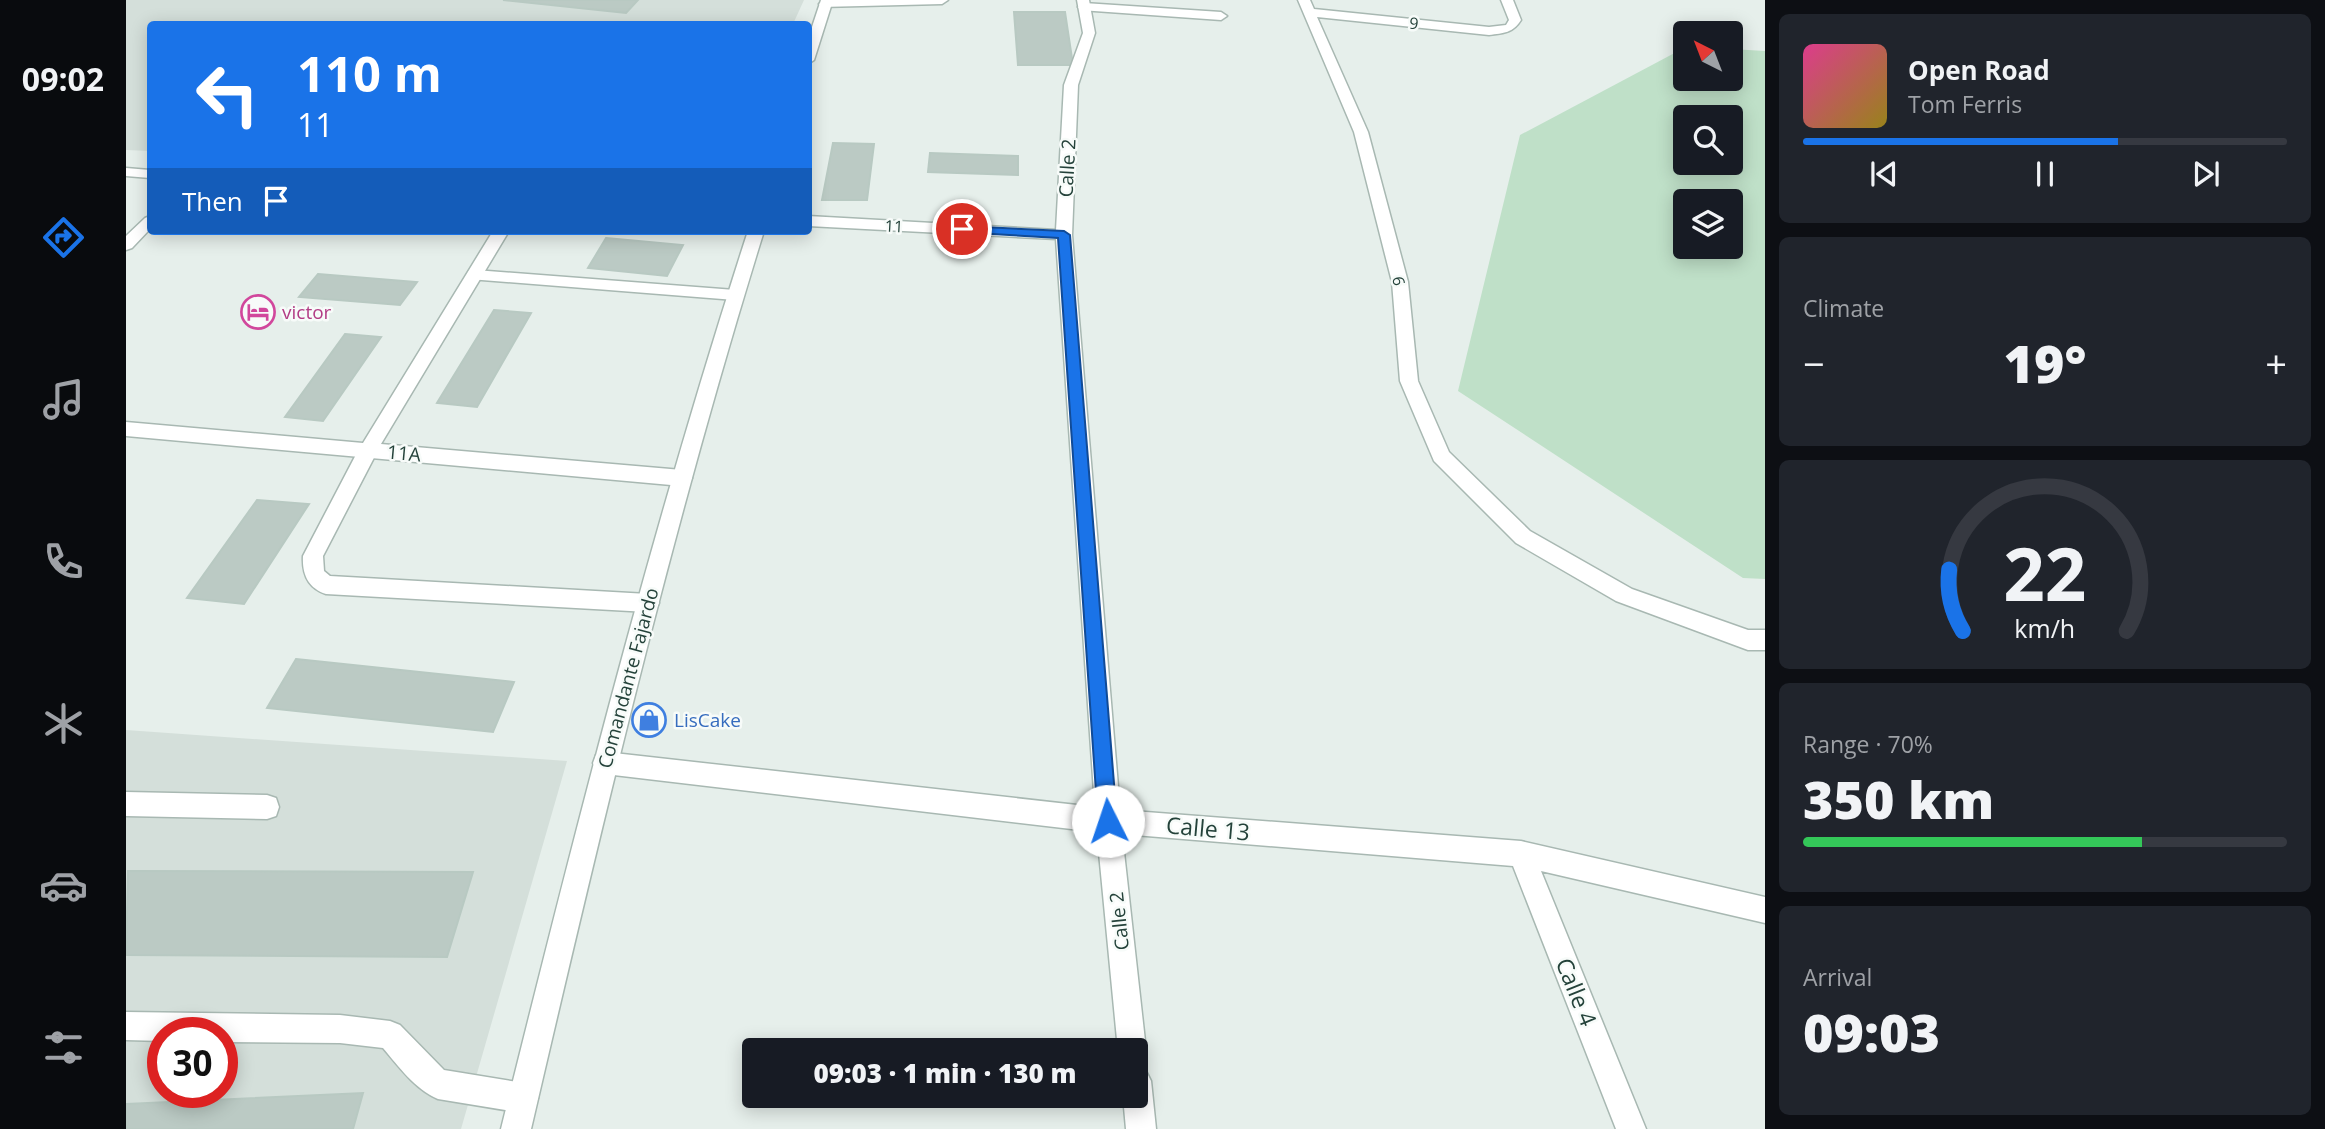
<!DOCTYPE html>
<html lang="en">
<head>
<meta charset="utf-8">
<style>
  body { margin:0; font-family:"Open Sans",sans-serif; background:#20242c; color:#f1f3f6; height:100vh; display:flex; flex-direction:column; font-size:26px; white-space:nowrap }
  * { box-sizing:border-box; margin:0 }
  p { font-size:23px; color:#9ea1a6 }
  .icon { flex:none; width:38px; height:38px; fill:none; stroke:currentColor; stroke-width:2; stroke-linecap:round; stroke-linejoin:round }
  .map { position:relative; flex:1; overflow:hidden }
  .panel { display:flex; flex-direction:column; gap:14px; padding:14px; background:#0d0f14; width:560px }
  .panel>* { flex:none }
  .top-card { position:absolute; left:21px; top:21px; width:665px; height:214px; border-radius:7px; box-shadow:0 4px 18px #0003; background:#1a73e8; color:#fff; overflow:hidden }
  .needle { width:46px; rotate:318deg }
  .buttons { position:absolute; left:1547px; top:21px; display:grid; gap:14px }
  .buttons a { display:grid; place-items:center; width:70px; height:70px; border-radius:7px; background:#171b24; box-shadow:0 4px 18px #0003; font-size:35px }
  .speed { position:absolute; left:21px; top:1017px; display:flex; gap:14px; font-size:35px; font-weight:700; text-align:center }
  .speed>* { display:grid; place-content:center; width:91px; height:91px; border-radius:50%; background:#171b24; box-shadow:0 4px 18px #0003; line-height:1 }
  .speed .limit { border:10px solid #d22; background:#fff; color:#111 }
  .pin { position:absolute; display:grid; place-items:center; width:60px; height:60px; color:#fff; margin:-30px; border:4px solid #fff; border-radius:50%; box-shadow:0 2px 7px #0007 }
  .me { position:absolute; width:77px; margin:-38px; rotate:356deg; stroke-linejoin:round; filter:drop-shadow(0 0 5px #0008) }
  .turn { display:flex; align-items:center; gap:24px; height:147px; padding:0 35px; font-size:32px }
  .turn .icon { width:91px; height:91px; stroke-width:2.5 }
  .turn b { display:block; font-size:49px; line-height:60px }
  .then { display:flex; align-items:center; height:66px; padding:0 35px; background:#0003; gap:14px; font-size:26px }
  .big { font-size:52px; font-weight:800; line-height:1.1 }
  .panel .card { flex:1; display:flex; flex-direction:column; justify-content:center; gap:10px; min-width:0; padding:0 24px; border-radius:10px; background:#20242c }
  .panel .dial { align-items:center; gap:0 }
  .dial svg { height:182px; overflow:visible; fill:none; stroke:#363941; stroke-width:7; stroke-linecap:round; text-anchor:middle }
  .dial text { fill:#f1f3f6; stroke:none }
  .song { display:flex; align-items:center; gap:21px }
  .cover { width:84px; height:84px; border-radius:10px; background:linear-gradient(135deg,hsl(330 70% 55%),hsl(50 70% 35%)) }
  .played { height:7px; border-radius:4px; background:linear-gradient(90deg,#1a73e8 65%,#363941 65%) }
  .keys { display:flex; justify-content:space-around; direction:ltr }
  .heat { display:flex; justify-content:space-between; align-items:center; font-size:38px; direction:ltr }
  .charge { height:10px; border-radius:5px; background:linear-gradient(90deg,#34c759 70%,#363941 0) }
  .trip { position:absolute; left:616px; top:1038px; width:406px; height:70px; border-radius:7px; background:#171b24; box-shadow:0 4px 18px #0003; font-weight:800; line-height:70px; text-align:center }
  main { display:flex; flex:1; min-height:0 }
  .menu { display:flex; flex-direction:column; width:126px; justify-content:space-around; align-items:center; background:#090b0e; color:#9ea1a6 }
  .menu .icon { width:49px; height:49px }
  .menu .active { color:#1a73e8 }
  .menu b { font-size:32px; color:#f1f3f6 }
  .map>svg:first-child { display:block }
</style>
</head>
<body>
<main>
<nav class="menu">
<b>09:02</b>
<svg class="icon active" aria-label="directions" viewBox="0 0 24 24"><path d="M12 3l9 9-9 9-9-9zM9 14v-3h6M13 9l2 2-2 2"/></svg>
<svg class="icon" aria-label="music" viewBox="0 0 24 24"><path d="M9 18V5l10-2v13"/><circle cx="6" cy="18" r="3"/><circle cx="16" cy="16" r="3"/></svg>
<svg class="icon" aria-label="phone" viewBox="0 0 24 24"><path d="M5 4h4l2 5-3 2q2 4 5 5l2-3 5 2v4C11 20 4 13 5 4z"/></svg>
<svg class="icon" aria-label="climate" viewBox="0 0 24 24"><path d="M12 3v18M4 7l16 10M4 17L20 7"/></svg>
<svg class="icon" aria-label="car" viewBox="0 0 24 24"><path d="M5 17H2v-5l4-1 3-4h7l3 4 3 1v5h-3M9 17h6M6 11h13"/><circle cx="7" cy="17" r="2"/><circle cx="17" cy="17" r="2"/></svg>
<svg class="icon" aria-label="filters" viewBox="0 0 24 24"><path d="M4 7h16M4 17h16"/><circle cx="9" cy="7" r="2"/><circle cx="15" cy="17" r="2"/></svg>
</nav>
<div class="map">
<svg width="1639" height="1129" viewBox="0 0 1639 1129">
  <rect width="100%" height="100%" fill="#e6efeb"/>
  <path fill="#d4dfda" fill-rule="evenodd" d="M 0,0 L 678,0 L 667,24 L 24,24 L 24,151 L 0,150 Z
    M 0,730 L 441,761 L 335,1129 L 0,1129 ZM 37,1032 L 96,1032 L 96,1092 L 37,1092 Z"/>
  <path fill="#bfe0c8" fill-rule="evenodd" d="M 1558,48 L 1559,79 L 1605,79 L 1605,49 L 1639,51 L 1639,579 L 1617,578 L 1332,391 L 1394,135 ZM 1559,117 L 1605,117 L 1605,163 L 1559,163 ZM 1559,201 L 1605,201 L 1605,247 L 1559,247 Z"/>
  <path fill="#bbcac4" stroke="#b8c9c2" stroke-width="2" d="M 377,0 L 512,0 L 500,13 Z
    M 888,12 L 939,12 L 947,65 L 892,65 Z
    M 707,143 L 748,144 L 741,200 L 696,200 Z
    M 804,153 L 892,156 L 892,175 L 802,172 Z
    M 480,238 L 557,245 L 541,276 L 462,268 Z
    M 192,274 L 291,282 L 274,305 L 173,297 Z
    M 368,310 L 405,313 L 351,407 L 311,403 Z
    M 219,334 L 255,337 L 197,421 L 159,417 Z
    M 131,500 L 183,504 L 118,604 L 61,598 Z
    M 170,659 L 388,682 L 367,732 L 141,708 Z
    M 2,871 L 347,872 L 321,957 L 0,955 Z
    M 237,1093 L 227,1129 L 0,1129 L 0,1104 Z"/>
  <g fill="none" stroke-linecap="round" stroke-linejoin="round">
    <g stroke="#a8b8b2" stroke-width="3">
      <path id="service" d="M 958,3 L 1095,12 L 1101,16 L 1095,20 L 954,10 L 952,7 Z
        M 24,216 L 24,229 L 6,248 L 0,250 L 0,236 L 19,218 Z
        M 349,270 L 609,290 L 617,295 L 609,300 L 343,279 L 341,275 L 343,271 Z
        M 242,443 L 249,445 L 252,450 L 197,556 L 198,571 L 204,576 L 522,594 L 530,597 L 533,603 L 530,609 L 522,612 L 200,594 C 182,588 176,574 177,556 L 235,445 Z
        M 0,792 L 141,795 L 150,798 L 153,807 L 150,816 L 141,819 L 0,816 Z
        M 0,1012 L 214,1015 L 264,1021 L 274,1025 L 318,1070 L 397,1083 L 407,1088 L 412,1098 L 407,1108 L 397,1113 L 312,1099 C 289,1089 273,1067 257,1048 L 214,1043 L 96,1042 L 96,1032 L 37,1032 L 37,1041 L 0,1040 Z"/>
    </g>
    <g stroke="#a8b8b2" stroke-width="3">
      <path id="minor" d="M 699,0 L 822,0 L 816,4 L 695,7 L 693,4 Z
        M 951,0 L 963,0 L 969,33 L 952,85 L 946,235 L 994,810 L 1395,841 L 1639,897 L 1639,923 L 1415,871 L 1520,1129 L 1490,1129 L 1387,866 L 996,834 L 1020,1050 L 1016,1060 L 1010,1063 L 1010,1050 L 992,1050 L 971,832 L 479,774 L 470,771 L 467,763 L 470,755 L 479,752 L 969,807 L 930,239 L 682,226 L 682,216 L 930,230 L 938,85 L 957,33 Z
        M 1172,0 L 1184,0 L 1188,9 L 1363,27 L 1380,25 L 1383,20 L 1375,0 L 1387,0 L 1395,20 C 1387,33 1378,33 1363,35 L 1191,17 L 1242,132 L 1282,282 L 1292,381 L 1323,452 L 1404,531 L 1506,589 L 1622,630 L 1639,630 L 1639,650 L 1622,650 L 1490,601 L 1390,543 L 1308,461 L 1274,381 L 1266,282 L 1228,132 Z
        M 0,168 L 24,170 L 24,178 L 0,176 Z
        M 367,231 L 383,231 L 255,444 L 556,470 L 563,473 L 566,478 L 563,483 L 556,486 L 0,436 L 0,422 L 237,443 Z
        M 1010,1066 L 1020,1071 L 1025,1081 L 1030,1129 L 1000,1129 L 997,1096 L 1010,1096 Z"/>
    </g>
    <g stroke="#a8b8b2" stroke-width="3">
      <path id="tertiary" d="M 695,0 L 707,0 L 688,60 L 682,64 L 682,39 Z
        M 622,231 L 638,231 C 546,527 475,828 405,1129 L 375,1129 C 450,827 526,527 622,231 Z"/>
    </g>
    <use href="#service" fill="#fff" fill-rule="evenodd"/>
    <use href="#minor" fill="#fff" fill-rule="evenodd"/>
    <use href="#tertiary" fill="#fff" fill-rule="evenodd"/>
  </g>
  <path fill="#1a73e8" stroke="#114b97" stroke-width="2" d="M 836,226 L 938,231 L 944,235 L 991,821 L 988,827 L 982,830 L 975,827 L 972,821 L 932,238 L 832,232 L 832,227 Z"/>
  <defs>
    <g id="hotel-ring" transform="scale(1.75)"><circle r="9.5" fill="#f7fbf9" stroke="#d1479c" stroke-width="1.5"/><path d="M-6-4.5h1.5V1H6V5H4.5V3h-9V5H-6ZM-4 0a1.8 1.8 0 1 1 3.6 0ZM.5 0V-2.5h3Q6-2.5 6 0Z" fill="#d1479c"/></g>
    <g id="shop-ring" transform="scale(1.75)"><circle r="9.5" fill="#f7fbf9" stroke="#3f7fe0" stroke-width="1.5"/><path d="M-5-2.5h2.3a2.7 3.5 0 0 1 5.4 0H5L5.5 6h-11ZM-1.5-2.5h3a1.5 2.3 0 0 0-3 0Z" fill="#3f7fe0"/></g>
  </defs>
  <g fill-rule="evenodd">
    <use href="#hotel-ring" x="132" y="312"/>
    <use href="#shop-ring" x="523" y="720"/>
  </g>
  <g text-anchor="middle" stroke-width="5" stroke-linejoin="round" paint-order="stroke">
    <g font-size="16" fill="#24423a" stroke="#f7fbf9">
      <text transform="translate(1288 23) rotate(6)" y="6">9</text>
      <text transform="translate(768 226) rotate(3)" y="6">11</text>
      <text transform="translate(1273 281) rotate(80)" y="6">6</text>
    </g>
    <g font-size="19" fill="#24423a" stroke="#f7fbf9">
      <text transform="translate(941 168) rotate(-87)" y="7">Calle 2</text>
      <text transform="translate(278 453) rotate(5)" y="7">11A</text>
      <text transform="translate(502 678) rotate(-75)" y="7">Comandante Fajardo</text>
      <text transform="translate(993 921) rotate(-96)" y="7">Calle 2</text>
    </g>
    <g font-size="19" fill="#b23c85" stroke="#f7fbf9" text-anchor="start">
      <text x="156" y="319">victor</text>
    </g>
    <g font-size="19" fill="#366cbe" stroke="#f7fbf9" text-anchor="start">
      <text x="548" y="727">LisCake</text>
    </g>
    <g font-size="23" fill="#24423a" stroke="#f7fbf9">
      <text transform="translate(1082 829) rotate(5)" y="8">Calle 13</text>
      <text transform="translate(1450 992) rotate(68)" y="8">Calle 4</text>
    </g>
  </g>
</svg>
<div class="buttons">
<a><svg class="needle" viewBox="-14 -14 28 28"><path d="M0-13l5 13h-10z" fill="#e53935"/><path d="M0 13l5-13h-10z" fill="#9ea1a6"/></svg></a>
<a><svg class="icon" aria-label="search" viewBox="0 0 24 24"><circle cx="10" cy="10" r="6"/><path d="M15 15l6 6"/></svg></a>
<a><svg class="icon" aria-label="layers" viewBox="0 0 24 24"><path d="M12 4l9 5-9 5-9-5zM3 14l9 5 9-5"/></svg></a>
</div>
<div class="speed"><div class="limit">30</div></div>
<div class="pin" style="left:836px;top:229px;background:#d93025"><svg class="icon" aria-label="arrive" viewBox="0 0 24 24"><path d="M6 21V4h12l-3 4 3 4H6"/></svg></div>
<svg class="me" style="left:982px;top:821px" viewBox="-20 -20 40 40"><circle r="19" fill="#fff"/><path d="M0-13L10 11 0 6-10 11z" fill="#1a73e8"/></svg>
<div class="trip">09:03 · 1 min · 130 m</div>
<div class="top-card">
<div class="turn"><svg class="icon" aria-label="left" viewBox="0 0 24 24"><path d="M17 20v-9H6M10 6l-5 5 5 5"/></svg><div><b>110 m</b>11</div></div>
<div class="then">Then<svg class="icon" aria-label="arrive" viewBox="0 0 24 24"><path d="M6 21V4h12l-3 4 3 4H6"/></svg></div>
</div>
</div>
<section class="panel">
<div class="card">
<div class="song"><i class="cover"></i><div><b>Open Road</b><p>Tom Ferris</p></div></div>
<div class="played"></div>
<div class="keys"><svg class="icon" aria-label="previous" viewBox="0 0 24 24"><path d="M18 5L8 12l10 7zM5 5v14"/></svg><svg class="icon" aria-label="pause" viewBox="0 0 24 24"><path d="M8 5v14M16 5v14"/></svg><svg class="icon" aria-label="next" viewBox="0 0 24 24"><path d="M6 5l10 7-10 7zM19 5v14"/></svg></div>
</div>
<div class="card"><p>Climate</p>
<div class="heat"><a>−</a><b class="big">19°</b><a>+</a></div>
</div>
<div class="card dial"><svg viewBox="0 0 100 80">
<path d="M14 69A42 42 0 1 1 86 69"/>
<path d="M14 69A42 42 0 0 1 8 42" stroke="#1a73e8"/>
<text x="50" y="56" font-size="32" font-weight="700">22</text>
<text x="50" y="72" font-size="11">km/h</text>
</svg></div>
<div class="card"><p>Range · 70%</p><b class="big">350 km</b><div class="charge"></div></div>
<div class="card"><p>Arrival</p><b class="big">09:03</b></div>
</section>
</main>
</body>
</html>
